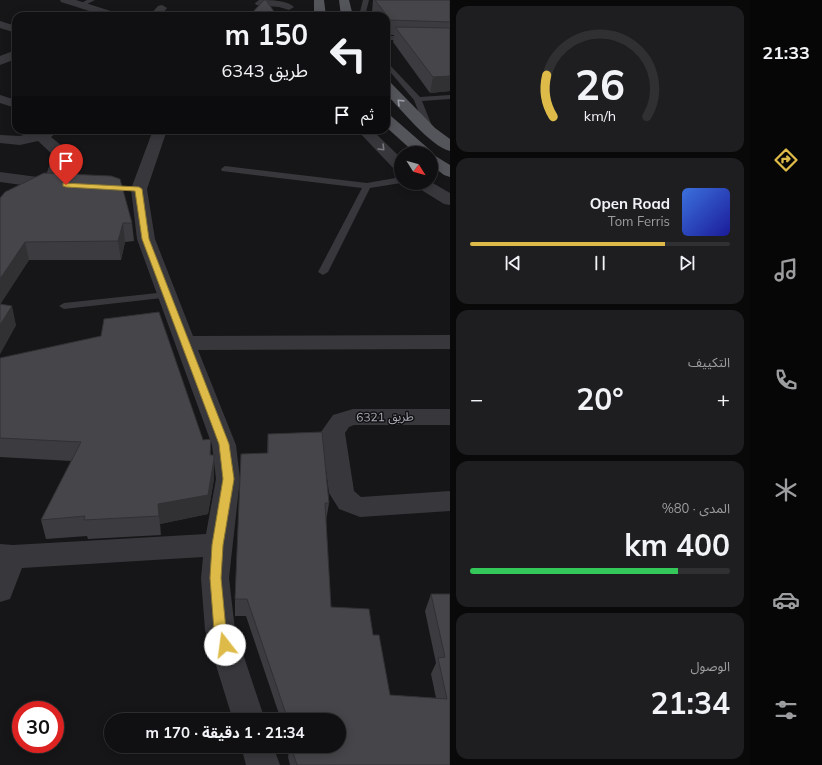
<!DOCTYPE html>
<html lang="ar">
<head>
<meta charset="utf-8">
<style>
  body { margin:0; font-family:Mulish,"Noto Sans Arabic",sans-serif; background:#1e1e20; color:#f1f3f6; direction:rtl; height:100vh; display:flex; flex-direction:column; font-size:15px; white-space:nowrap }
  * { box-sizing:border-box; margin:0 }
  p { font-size:13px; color:#9c9d9f }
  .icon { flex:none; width:22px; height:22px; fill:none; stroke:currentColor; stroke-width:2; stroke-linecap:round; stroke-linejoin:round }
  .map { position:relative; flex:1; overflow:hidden; direction:ltr }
  .side { display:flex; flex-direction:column; gap:6px; padding:6px; background:#09090a; width:300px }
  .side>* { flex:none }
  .top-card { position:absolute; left:12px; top:12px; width:378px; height:122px; border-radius:12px; box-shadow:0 2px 10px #0003,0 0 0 1px #303032; direction:rtl; background:#101012; color:#f1f3f6; overflow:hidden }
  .needle { width:26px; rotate:127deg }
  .fabs { position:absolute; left:394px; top:146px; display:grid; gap:8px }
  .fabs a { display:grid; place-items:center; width:44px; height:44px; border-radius:50%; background:#101012; box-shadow:0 2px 10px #0003,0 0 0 1px #303032; font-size:20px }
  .speed { position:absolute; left:12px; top:701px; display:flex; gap:8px; font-size:20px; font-weight:700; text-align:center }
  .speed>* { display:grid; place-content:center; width:52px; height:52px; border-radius:50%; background:#101012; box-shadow:0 2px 10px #0003,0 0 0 1px #303032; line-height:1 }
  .speed .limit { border:6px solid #d22; background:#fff; color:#111 }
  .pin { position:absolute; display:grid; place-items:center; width:34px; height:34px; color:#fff; margin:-41px -17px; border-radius:50% 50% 50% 0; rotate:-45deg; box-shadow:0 0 4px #0007 }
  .pin .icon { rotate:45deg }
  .me { position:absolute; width:44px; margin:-22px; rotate:345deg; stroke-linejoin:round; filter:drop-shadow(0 0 3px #0008) }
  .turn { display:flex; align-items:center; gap:14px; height:84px; padding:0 16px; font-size:18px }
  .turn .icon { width:52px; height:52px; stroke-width:2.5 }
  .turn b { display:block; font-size:28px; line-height:34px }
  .then { display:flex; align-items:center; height:38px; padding:0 16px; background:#0003; gap:8px; font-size:15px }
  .big { font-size:30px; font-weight:700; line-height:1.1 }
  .side .tile { flex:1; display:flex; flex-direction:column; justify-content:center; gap:6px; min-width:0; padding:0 14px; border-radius:12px; background:#1e1e20 }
  .side .dial { align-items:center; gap:0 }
  .dial svg { height:104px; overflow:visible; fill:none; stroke:#303032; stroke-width:7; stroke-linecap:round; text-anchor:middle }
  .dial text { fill:#f1f3f6; stroke:none }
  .song { display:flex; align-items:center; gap:12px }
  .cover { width:48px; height:48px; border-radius:6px; background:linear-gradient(135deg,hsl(220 70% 55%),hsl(240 70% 35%)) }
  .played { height:4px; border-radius:2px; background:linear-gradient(90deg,#debb48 75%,#303032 75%) }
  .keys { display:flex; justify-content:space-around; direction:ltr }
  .heat { display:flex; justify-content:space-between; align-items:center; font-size:22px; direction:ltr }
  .charge { height:6px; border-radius:3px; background:linear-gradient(90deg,#34c759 80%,#303032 0) }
  .trip { position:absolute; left:104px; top:713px; width:242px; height:40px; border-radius:20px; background:#101012; box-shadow:0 2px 10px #0003,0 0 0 1px #303032; font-weight:700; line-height:40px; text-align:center; direction:rtl }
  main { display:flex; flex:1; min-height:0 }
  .tabs { display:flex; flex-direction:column; width:72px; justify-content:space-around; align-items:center; background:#060607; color:#9c9d9f }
  .tabs .icon { width:28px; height:28px }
  .tabs .selected { color:#debb48 }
  .tabs b { font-size:18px; color:#f1f3f6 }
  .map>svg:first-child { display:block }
</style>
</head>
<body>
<main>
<nav class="tabs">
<b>21:33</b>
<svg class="icon selected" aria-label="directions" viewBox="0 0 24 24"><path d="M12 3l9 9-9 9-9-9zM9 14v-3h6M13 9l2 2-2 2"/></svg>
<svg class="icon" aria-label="music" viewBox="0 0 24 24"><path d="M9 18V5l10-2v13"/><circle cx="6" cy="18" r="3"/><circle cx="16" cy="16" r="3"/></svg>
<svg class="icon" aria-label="phone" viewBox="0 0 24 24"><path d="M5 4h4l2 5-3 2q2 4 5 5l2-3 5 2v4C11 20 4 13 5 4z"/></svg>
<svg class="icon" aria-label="climate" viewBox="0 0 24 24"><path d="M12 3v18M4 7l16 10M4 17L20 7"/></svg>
<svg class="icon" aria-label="car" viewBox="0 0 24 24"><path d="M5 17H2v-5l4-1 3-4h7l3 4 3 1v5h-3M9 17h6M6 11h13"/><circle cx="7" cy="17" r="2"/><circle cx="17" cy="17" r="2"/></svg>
<svg class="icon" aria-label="filters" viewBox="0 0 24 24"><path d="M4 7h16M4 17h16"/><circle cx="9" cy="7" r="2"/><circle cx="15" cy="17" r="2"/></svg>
</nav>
<section class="side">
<div class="tile dial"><svg viewBox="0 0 100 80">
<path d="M14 69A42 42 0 1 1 86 69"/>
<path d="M14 69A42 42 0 0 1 9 37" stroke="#debb48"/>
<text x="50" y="56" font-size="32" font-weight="700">26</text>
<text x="50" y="72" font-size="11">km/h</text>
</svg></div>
<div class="tile">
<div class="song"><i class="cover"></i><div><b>Open Road</b><p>Tom Ferris</p></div></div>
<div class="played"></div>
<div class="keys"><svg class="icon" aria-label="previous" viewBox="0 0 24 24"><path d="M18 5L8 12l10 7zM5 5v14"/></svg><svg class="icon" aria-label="pause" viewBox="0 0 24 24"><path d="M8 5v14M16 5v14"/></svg><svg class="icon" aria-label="next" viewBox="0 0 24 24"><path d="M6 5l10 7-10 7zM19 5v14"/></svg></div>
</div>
<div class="tile"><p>التكييف</p>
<div class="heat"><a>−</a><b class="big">20°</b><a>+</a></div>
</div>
<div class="tile"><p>المدى · 80%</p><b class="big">400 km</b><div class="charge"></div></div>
<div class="tile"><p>الوصول</p><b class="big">21:34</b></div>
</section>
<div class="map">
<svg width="450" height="765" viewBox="0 0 450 765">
  <rect width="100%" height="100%" fill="#161618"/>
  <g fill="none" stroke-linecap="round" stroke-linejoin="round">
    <path fill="#38383c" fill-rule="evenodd" d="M 87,0 L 95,0 L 83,6 L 78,5 Z
      M 363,0 L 369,0 L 365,16 L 359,16 Z
      M 386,36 L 409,36 L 412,38 L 409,40 L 386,40 Z
      M 386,61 L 420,97 L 450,95 L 450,99 L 422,101 L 434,131 L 433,133 L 426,131 L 414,100 L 386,67 Z
      M 225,166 L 367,183 L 401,177 L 401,183 L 370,188 L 328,272 L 323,275 L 318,272 L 362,188 L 222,171 L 221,169 Z
      M 167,292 L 172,295 L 171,297 L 64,309 L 59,306 L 64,303 Z"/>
    <path fill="#38383c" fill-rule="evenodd" d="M 60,0 L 76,0 L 120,14 L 122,16 L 105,16 L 61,2 Z
      M 259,0 C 269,0 287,0 294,7 L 289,10 L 279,7 L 256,5 L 255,3 Z
      M 162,5 L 167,8 L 161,16 L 149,16 L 158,6 Z
      M 0,21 L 16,26 L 16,33 L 0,28 Z
      M 16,50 L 16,59 L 0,65 L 0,56 Z
      M 0,95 L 16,100 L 16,108 L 0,103 Z
      M 41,130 L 60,130 L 51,137 L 62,146 L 69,155 L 60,180 L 64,184 L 62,187 L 51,189 L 0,182 L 0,172 L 45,178 L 53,155 L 38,141 L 20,145 L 0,143 L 0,135 L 20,136 Z
      M 153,130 L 167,130 L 147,189 L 155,239 L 193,336 L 450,335 L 450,349 L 198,350 L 236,445 L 240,479 L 229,578 L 235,630 L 265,720 L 233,720 L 205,630 L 201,578 L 203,557 L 22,568 L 10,599 L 0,602 L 0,544 L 13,545 L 206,534 L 216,479 L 212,445 L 137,239 L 131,189 Z
      M 357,130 L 372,130 L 401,158 L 401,172 L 395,170 Z
      M 431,182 L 450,193 L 450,205 L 444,204 L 415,186 L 413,183 Z
      M 353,409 L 450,409 L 450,425 L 354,425 L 349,427 L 345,433 L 354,491 L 361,497 L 450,491 L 450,511 L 360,517 L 339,509 L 329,493 L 321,432 L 333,415 Z
      M 241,746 L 273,746 L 280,765 L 246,765 Z"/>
    <path fill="#54555b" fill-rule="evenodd" d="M 314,0 L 324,0 L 326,16 L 314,16 Z
      M 339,0 L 349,0 L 353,16 L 341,16 Z
      M 386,82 L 391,83 L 435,128 L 450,139 L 450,151 C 430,146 401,109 386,94 Z
      M 386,115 L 391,116 L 430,150 L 432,154 L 450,165 L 450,177 L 444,175 L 431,165 L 431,153 L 415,153 L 386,127 Z"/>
  </g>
  <path fill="#3c3c40" d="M 373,0 L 450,0 L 450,91 L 430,93 L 393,42 L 394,35 L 386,35 L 386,16 L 375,16 L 372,12 Z
    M 0,198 L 132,223 L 134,241 L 125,242 L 121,260 L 29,260 L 0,304 L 16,325 L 0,354 Z
    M 0,358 L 203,440 L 214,459 L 214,479 L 208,514 L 160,524 L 161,535 L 88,539 L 87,536 L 46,539 L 41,520 L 71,461 L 0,457 Z
    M 268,434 L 329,503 L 326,521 L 331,607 L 373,635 L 390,695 L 436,698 L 431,674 L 436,663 L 425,611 L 431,594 L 450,594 L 450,765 L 290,765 L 288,757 L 290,746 L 339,746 L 339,720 L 281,720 L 246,616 L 235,616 L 235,599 L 267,453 Z"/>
  <path fill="#313134" d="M 388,20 L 386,35 L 386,22 Z
    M 450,76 L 450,91 L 430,93 L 433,77 Z
    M 123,223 L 125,242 L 121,260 L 118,241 Z
    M 25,242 L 29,260 L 0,305 L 0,279 Z
    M 12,306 L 16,325 L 0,354 L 0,325 Z
    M 214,459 L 214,479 L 208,514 L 160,524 L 161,535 L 159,516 L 158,504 Z"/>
  <path fill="#46464a" stroke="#313134" d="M 264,0 L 266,0 L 277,16 L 249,16 Z
    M 375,0 L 450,0 L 450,22 L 388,20 L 386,22 L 386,16 L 385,16 L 385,13 Z
    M 395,27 L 450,28 L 450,76 L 433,77 Z
    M 44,173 L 111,176 L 120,179 L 132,223 L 123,223 L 118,241 L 25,242 L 0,279 L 0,198 L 5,192 Z
    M 0,304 L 12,306 L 0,325 Z
    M 159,312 L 203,440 L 211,439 L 210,455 L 214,455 L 214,459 L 208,495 L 158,504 L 159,516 L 84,520 L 85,516 L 41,520 L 81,442 L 0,438 L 0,358 L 101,336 L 104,319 Z
    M 322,432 L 329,503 L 325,503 L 331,607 L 369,609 L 373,635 L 379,635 L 390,695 L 447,699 L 438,658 L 445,657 L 431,594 L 450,594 L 450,765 L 297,765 L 291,746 L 339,746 L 339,720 L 288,720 L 247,599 L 235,599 L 241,454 L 268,453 L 268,434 Z"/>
  <defs><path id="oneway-chevron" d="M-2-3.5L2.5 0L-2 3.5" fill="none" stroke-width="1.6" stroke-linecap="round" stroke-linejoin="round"/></defs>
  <use stroke="#999ba4" href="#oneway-chevron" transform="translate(400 102) rotate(-136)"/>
  <use stroke="#77787f" href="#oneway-chevron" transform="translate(382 148) rotate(45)"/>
  <path fill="#debb48" stroke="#907a2f" d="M 63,183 L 139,187 L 142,189 L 149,239 L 229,444 L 234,479 L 223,545 L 221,578 L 226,630 L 231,645 L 229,649 L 225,650 L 220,649 L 214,630 L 210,578 L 212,545 L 223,479 L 219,444 L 142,239 L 135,191 L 66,187 L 63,186 Z"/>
  <g text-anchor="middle" stroke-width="3" stroke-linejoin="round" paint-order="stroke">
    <g font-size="12" fill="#aaacb6" stroke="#111113">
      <text transform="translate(385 417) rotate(-1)" y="4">طريق 6321</text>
    </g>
  </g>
</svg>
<div class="fabs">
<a><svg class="needle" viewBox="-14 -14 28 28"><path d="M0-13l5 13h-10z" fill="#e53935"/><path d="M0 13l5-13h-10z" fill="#9c9d9f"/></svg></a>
</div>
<div class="speed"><div class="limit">30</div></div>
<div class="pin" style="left:66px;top:185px;background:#d93025"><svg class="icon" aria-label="arrive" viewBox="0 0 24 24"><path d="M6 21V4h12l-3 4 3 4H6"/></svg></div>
<svg class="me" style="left:225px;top:645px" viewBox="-20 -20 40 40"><circle r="19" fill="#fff"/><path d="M0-13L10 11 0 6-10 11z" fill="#debb48"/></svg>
<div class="trip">21:34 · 1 دقيقة · 170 m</div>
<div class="top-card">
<div class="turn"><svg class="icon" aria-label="left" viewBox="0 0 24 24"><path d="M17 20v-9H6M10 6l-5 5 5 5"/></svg><div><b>150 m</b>طريق 6343</div></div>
<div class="then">ثم<svg class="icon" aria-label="arrive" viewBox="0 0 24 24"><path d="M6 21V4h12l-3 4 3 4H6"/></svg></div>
</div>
</div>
</main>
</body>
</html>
